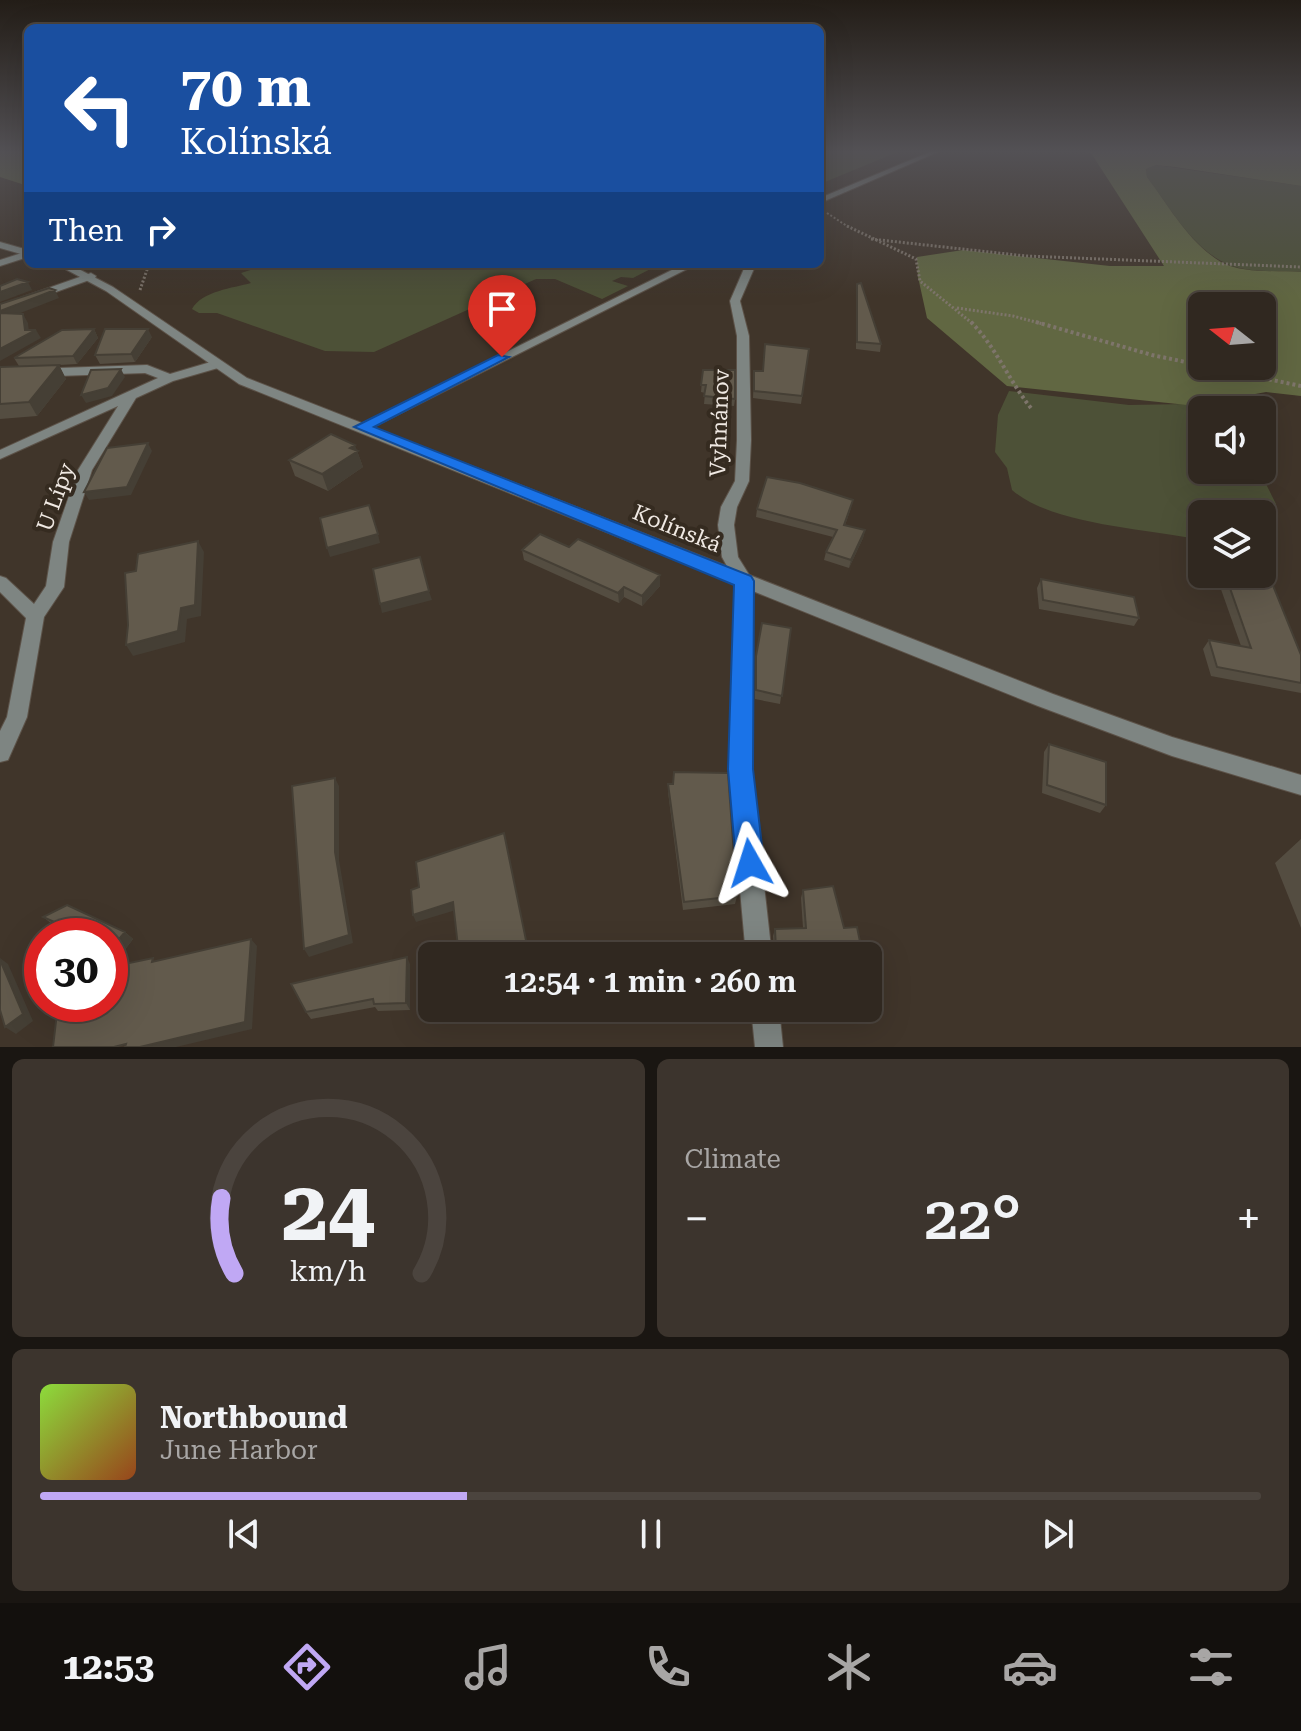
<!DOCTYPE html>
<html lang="en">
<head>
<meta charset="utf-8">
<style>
  body { margin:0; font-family:"Roboto Serif",serif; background:#3c342d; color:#f1f3f6; height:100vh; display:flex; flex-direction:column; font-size:30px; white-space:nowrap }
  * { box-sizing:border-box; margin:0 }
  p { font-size:26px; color:#a8a6a5 }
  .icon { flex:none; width:44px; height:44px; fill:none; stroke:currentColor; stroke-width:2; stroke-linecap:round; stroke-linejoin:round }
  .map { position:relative; height:1047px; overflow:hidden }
  .sheet { display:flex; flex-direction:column; gap:12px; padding:12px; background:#1a1612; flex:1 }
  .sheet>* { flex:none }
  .banner { position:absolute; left:24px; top:24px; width:800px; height:244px; border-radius:12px; box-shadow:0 8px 32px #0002,0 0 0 2px #4b443e; background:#1a4fa0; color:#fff; overflow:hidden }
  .needle { width:52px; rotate:287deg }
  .controls { position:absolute; left:1188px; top:292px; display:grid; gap:16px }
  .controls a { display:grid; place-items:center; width:88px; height:88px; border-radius:12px; background:#302820; box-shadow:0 8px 32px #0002,0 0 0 2px #4b443e; font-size:40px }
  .speed { position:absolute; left:24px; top:918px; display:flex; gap:16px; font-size:40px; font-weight:700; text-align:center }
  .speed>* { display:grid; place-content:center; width:104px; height:104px; border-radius:50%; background:#302820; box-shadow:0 8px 32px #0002,0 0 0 2px #4b443e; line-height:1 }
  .speed .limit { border:12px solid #d22; background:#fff; color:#111 }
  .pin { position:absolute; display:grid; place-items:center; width:68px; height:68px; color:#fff; margin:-82px -34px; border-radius:50% 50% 50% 0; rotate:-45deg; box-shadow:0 0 8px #0007 }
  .pin .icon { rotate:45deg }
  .me { position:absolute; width:88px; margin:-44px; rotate:354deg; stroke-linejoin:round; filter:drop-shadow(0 0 6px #0008) }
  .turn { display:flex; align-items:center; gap:28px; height:168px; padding:0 24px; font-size:36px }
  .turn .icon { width:104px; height:104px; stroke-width:2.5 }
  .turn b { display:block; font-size:56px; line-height:68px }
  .then { display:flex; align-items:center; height:76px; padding:0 24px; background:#0003; gap:16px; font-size:30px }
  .big { font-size:60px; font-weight:600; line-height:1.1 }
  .sheet .widget { flex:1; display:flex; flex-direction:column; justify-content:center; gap:12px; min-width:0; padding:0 28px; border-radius:12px; background:#3c342d }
  .sheet .dial { align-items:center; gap:0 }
  .dial svg { height:208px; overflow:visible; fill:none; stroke:#4b443e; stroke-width:7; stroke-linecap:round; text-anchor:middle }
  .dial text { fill:#f1f3f6; stroke:none }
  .song { display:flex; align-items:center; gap:24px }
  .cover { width:96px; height:96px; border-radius:12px; background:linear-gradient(135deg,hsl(90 70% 55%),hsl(20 70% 35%)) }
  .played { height:8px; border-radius:4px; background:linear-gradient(90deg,#c0a8f4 35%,#4b443e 35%) }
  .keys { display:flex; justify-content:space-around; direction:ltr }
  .heat { display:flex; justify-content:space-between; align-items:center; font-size:44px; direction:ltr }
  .sheet .tiles { flex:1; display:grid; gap:12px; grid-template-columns:1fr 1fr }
  .widget:last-child { grid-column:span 2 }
  .trip { position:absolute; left:418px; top:942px; width:464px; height:80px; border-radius:12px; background:#302820; box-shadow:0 8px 32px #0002,0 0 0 2px #4b443e; font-weight:600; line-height:80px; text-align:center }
  .tabs { display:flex; height:128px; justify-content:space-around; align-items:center; background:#13100d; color:#a8a6a5 }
  .tabs .icon { width:56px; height:56px }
  .tabs .on { color:#c0a8f4 }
  .tabs b { font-size:36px; color:#f1f3f6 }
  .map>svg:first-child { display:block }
</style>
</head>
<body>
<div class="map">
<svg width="1301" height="1047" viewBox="0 0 1301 1047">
  <rect width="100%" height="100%" fill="#40352a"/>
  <path fill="#4d5137" d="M 820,151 L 900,151 L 820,184 Z
    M 1156,165 L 1301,186 L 1301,272 C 1277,270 1242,274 1221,261 C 1188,242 1169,206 1147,177 L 1146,169 Z
    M 270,264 L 660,264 L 633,278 L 621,277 L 612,281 L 628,286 L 602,299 L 555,279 L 536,279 L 374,352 L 325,351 L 217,313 L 199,313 L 192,309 C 202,291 233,288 251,283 L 241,273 Z
    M 1009,391 L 1129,405 L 1186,404 L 1213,410 L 1202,410 L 1202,470 L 1259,470 L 1276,504 C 1267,521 1223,514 1202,514 L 1202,540 C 1149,529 1052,525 1012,490 L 1007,468 L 995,452 L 998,415 Z"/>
  <path fill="#616742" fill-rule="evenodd" d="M 0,151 L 28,151 L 28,186 L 0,177 Z
    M 1080,151 L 1301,151 L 1301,186 L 1175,167 L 1156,165 L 1146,169 L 1147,177 C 1169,206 1188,242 1221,262 C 1242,274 1277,270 1301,272 L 1301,396 L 1266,392 L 1234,398 L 1225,409 L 1007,386 L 927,318 L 918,277 L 917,257 L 963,250 L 1110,266 L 1164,266 L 1091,153 ZM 1202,306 L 1262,306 L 1262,366 L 1202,366 Z"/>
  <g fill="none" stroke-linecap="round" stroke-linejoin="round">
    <g stroke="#5c5248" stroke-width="2">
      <path id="minor" d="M 932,151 L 940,151 L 820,203 L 820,198 Z
        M 28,251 L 28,257 L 0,266 L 0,260 Z
        M 684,264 L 697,264 L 367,430 L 362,431 L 355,427 Z
        M 746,264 L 756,264 L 740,301 L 749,336 L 751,440 L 749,481 L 737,507 L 734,525 L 738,557 L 753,581 L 751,769 L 772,956 L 746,956 L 729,769 L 735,581 L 722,557 L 718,525 L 721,507 L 735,481 L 737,440 L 737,336 L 730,301 Z
        M 91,273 L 96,276 L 95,278 L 0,312 L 0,305 Z
        M 214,361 L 218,362 L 218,368 L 173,381 L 136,398 L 92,470 L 69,542 L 64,587 L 44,617 L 27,717 L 8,760 L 0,762 L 0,731 L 7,717 L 26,618 L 0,592 L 0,576 L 6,578 L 34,604 L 46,586 L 53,542 L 78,470 L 118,406 L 0,459 L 0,450 L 158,378 L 145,373 L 0,378 L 0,370 L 147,365 L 170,374 Z
        M 751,1008 L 779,1008 L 783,1047 L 755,1047 Z"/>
    </g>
    <g stroke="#5c5248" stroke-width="2">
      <path id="tertiary" d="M 0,242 L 28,250 L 28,256 L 0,248 Z
        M 56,264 L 69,264 L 113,287 L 247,378 L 1053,694 L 1172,737 L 1301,775 L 1301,795 L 1172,756 L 1038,706 L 239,384 L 106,291 Z"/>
    </g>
    <path stroke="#7e756b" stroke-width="2" stroke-dasharray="2 2" stroke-linecap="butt" d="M 827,213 L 850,228"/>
    <path stroke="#7e756b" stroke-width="3" stroke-dasharray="2 2" stroke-linecap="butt" d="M 847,226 L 916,259 L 920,281 L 973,324
      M 871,239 L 1026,256 L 1301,267
      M 140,290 L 149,264
      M 957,308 L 1013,316 L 1043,324"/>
    <path stroke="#7e756b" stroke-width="4" stroke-dasharray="3 3" stroke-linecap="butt" d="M 971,322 C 996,347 1009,381 1031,408
      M 1036,322 L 1152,355 L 1301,386"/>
    <use href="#minor" fill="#7e8582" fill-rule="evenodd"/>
    <use href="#tertiary" fill="#7e8582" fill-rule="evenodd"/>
  </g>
  <path fill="#544d41" d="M 857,284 L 881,344 L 880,352 L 856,349 L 856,291 Z
    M 94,329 L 98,338 L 77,364 L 59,365 L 66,379 L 37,416 L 0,419 L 0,367 L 19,366 L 14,358 Z
    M 152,337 L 135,362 L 100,364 L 95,355 Z
    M 809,349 L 801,404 L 753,398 L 754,371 L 763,371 Z
    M 703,370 L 735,399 L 734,406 L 704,404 L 705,393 L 701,392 Z
    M 357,451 L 363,467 L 328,491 L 295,476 L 289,460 Z
    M 851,508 L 845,525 L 865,530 L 863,538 L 849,568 L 824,560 L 826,552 L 833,537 L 756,517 L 757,509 Z
    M 569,547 L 660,575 L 660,586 L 642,606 L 624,597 L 619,603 L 524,560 L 522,550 Z
    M 1220,574 L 1250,574 L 1301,655 L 1301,693 L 1211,676 L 1203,649 L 1209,640 L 1241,646 L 1217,578 Z
    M 1041,579 L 1139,618 L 1134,626 L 1039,609 L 1037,588 Z
    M 762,623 L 791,628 L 780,704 L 755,699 L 755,664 Z
    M 1049,744 L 1106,805 L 1100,813 L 1042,793 L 1044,752 Z
    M 668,784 L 673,784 L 737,896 L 735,904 L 683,910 L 668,792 Z
    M 1301,839 L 1301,928 L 1275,863 Z
    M 803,890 L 844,928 L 863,956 L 765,956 L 766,951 L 774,951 L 773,936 L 775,929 L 803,928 L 801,898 Z
    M 43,917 L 125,932 L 133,939 L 114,964 L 110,962 L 110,936 L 60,936 L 53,930 L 56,927 Z
    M 410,964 L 410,1010 L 378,1011 L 375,1007 L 311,1019 L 306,1012 Z"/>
  <path fill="#453f35" d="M 28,282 L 32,290 L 0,302 L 0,292 Z
    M 55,290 L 59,298 L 0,321 L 0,311 Z
    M 23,314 L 28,323 L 29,333 L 36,330 L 41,338 L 0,361 L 0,349 L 25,330 Z
    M 94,329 L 98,338 L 77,364 L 73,356 Z
    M 148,329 L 152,337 L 135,362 L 131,354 Z
    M 59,365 L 66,379 L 37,416 L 29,402 Z
    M 121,369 L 125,377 L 112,396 L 86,403 L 81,395 Z
    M 148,443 L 152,451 L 131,495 L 89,500 L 84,492 Z
    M 355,445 L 363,467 L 328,491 L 322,474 Z
    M 865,530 L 863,538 L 849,568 L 851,560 Z
    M 378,534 L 380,543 L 330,557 L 327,548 Z
    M 198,541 L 204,552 L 201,616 L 187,619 L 185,642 L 133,656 L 126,645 L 181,608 Z
    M 660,575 L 660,586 L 642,606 L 642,596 Z
    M 624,587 L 624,597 L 619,603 L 618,593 Z
    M 429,591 L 432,600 L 382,613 L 380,604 Z
    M 335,778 L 339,786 L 339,860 L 353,943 L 309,957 L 304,949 L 335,852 Z
    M 506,842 L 529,953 L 519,956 L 495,956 Z
    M 453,902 L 456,910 L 416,922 L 413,915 Z
    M 125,932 L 133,939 L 114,964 L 110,960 L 110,950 Z
    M 251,939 L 257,946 L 252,1029 L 176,1047 L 140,1047 Z
    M 407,957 L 410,964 L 410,1010 L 406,1003 Z
    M 0,958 L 8,964 L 33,1021 L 16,1034 L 5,1027 Z"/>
  <path fill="#625a4c" stroke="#453f35" stroke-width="2" d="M 17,279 L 28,282 L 0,292 L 0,286 Z
    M 861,283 L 881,344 L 857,342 L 857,284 Z
    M 49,288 L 55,290 L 0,311 L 0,304 Z
    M 0,313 L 23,314 L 25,330 L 36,330 L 0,349 Z
    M 94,329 L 73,356 L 14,358 L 62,330 Z
    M 105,329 L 148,329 L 131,354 L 95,355 Z
    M 765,344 L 809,349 L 802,396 L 754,391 L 754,371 L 763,371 Z
    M 59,365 L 29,402 L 0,404 L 0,367 Z
    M 121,369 L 108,388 L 81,395 L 91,370 Z
    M 703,370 L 735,370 L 735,399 L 704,396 L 706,385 L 701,385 Z
    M 331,434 L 355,445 L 350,448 L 358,451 L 322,474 L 289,460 Z
    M 148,443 L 127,487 L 84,492 L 107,448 Z
    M 767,477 L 800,483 L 853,500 L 844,525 L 865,530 L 851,560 L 826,552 L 837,530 L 757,509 Z
    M 369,505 L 378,534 L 327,548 L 320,518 Z
    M 540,534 L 569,547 L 578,539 L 660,575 L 642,596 L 624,587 L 618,593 L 522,550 Z
    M 198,541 L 195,605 L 181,608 L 178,631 L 126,645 L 128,625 L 125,573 L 136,571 L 138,554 Z
    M 420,557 L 429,591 L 380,604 L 373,569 Z
    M 1225,574 L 1250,574 L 1270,578 L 1301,655 L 1301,683 L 1217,667 L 1209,640 L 1251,648 Z
    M 1041,579 L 1134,597 L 1139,618 L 1043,600 Z
    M 762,623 L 791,628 L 782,696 L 756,690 L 756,656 Z
    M 1049,744 L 1106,762 L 1106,805 L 1047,785 Z
    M 674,772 L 728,773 L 737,896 L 684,902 L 668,784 L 673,784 Z
    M 335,778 L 335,852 L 349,935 L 304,949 L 292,786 Z
    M 504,833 L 527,945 L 495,956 L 459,956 L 453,902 L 413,915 L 411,890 L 419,887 L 416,862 Z
    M 833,886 L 844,928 L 857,927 L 863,956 L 766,956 L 766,951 L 776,950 L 775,929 L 806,928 L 803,890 Z
    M 67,905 L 125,932 L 110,950 L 110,936 L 65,936 L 53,930 L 59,924 L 43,917 Z
    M 251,939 L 245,1022 L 140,1047 L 125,1047 L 126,1044 L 114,1047 L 53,1047 L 58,1004 L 110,1004 L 110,967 L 153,958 L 152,962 Z
    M 407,957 L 406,1003 L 374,1004 L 373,999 L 306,1012 L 291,984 Z
    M 0,960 L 23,1014 L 5,1027 L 0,1010 Z
    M 868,980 L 872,1000 L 868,1000 Z"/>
  <linearGradient id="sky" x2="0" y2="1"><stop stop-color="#231d17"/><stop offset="0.51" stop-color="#535155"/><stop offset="1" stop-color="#535155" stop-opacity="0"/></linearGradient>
  <rect width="1301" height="297" fill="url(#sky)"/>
  <path fill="#1a73e8" stroke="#114b97" stroke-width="2" d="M 498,355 L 509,357 L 374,427 L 751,576 L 754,581 L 753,769 L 764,863 L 760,872 L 750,876 L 740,872 L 736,863 L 728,769 L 734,585 L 354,427 Z"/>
  <g text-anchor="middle" stroke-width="8" stroke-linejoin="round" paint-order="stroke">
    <g font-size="22" fill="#f0e9e3" stroke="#352b20">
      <text transform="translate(719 423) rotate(-88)" y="8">Vyhnánov</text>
      <text transform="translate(55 497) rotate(-70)" y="8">U Lípy</text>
      <text transform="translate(677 528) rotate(22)" y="8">Kolínská</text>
    </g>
  </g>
</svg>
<div class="controls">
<a><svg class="needle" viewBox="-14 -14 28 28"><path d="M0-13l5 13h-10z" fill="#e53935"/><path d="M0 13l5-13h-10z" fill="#a8a6a5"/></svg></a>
<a><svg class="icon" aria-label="sound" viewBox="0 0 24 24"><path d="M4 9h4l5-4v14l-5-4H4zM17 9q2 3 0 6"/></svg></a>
<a><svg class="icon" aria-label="layers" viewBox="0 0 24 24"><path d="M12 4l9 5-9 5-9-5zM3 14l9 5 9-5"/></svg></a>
</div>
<div class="speed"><div class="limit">30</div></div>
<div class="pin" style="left:502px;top:357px;background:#d93025"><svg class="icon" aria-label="arrive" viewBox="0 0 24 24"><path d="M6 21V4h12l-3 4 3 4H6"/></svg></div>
<svg class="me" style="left:750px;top:863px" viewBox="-20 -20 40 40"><path d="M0-17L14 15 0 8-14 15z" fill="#1a73e8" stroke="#fff" stroke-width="4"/></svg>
<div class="trip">12:54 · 1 min · 260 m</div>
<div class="banner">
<div class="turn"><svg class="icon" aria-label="left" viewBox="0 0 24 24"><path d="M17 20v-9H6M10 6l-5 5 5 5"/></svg><div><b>70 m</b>Kolínská</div></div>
<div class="then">Then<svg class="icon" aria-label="right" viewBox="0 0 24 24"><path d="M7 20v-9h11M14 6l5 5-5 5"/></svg></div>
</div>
</div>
<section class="sheet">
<div class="tiles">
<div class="widget dial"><svg viewBox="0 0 100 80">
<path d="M14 69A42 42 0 1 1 86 69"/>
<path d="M14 69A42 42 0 0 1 9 40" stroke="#c0a8f4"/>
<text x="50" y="56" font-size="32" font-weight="700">24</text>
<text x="50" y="72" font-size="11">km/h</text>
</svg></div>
<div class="widget"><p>Climate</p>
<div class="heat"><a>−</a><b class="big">22°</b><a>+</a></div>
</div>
<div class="widget">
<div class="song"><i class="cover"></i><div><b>Northbound</b><p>June Harbor</p></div></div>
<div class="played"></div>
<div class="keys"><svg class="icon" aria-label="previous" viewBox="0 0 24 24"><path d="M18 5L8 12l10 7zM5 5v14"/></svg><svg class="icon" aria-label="pause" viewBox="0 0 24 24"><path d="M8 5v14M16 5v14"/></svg><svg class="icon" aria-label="next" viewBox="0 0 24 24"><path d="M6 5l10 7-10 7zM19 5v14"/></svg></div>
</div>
</div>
</section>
<nav class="tabs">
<b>12:53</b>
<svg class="icon on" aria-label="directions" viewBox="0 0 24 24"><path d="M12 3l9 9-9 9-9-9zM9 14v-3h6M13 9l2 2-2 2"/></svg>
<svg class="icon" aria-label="music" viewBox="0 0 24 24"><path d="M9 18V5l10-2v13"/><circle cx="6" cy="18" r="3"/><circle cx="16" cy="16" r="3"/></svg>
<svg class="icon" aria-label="phone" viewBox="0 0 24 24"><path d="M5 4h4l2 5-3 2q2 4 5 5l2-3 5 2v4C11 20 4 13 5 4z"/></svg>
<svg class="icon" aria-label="climate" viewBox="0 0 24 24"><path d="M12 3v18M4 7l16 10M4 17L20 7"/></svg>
<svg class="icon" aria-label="car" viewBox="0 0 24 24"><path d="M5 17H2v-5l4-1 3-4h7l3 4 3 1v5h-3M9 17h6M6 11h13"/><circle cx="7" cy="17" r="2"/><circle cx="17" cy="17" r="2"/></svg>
<svg class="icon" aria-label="filters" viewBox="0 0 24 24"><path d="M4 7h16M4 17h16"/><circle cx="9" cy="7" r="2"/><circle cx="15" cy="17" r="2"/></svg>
</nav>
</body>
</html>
